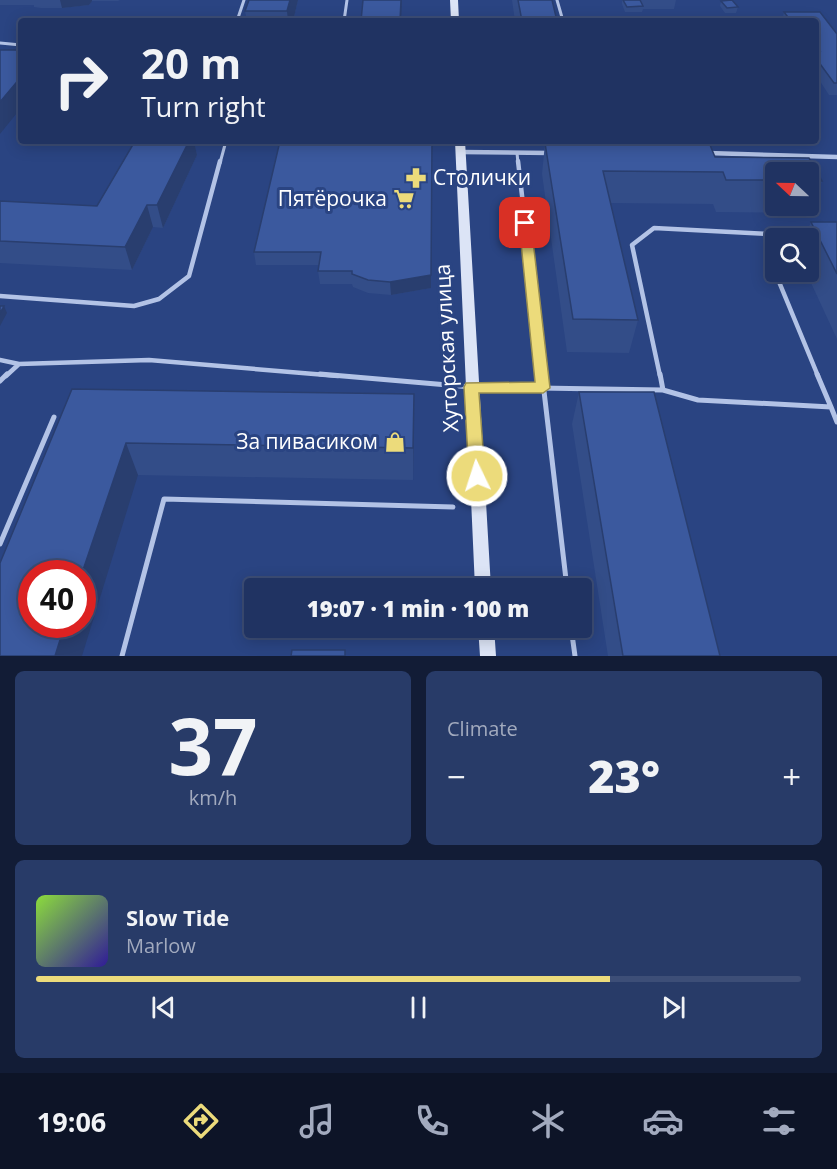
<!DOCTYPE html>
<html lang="en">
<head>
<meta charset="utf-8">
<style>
  body { margin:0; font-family:"Open Sans",sans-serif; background:#283b68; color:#f1f3f6; height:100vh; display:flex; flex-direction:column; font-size:22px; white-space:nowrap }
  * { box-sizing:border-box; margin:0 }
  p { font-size:20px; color:#a2aabe }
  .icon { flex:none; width:33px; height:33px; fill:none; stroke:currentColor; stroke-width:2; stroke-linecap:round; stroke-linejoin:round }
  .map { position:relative; height:656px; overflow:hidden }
  .side { display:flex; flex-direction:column; gap:15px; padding:15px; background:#121c36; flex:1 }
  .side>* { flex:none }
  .guide { position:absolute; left:18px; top:18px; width:801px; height:126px; border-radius:6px; box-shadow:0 3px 15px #0003,0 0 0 2px #3d4e77; background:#203362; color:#f1f3f6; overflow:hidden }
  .needle { width:39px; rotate:292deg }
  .fabs { position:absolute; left:765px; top:162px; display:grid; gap:12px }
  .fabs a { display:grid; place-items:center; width:54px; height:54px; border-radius:6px; background:#203362; box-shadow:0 3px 15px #0003,0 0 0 2px #3d4e77; font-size:30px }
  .speed { position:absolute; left:18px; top:560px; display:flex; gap:12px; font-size:30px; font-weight:700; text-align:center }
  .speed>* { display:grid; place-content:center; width:78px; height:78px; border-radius:50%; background:#203362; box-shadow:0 3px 15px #0003,0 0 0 2px #3d4e77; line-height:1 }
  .speed .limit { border:9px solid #d22; background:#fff; color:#111 }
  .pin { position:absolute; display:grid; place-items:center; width:51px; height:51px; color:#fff; margin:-26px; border-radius:12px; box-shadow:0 3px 9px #0006 }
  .me { position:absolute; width:66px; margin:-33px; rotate:356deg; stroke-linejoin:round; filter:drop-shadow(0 0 4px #0008) }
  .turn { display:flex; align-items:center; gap:21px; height:126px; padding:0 24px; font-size:27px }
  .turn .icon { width:78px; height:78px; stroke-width:2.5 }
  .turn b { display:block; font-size:42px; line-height:51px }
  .big { font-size:45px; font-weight:800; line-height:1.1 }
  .side .card { flex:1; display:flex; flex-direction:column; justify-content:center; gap:9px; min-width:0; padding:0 21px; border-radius:9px; background:#283b68 }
  .side .dial { align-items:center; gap:0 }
  .dial b { font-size:78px; line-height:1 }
  .song { display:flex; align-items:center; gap:18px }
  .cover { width:72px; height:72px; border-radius:9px; background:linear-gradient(135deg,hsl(90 70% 55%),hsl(250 70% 35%)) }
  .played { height:6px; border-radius:3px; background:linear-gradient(90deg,#ecdb7b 75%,#3d4e77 75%) }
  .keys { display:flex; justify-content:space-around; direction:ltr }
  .heat { display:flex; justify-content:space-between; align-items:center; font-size:33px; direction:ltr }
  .side .tiles { flex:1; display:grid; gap:15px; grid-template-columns:1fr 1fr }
  .card:last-child { grid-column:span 2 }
  .trip { position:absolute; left:244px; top:578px; width:348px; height:60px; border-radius:6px; background:#203362; box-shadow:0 3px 15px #0003,0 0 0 2px #3d4e77; font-weight:800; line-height:60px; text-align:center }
  .dock { display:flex; height:96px; justify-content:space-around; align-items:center; background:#0d1427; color:#a2aabe }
  .dock .icon { width:42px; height:42px }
  .dock .on { color:#ecdb7b }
  .dock b { font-size:27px; color:#f1f3f6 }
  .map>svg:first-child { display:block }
</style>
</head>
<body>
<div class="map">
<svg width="837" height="656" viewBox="0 0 837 656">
  <rect width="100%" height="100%" fill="#2a4482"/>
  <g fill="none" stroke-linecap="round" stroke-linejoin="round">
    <path stroke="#b3c3e6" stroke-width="3" d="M 557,0 L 563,21
      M 237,21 L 244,0
      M 344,21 L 347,0
      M 0,43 L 21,45
      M 702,141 L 706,150
      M 517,153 L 518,163
      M 220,163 L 226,141"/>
    <path stroke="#b3c3e6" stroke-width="4.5" d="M 518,161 L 543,376
      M 770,260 L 818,376
      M 0,296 L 134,306 L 159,299 L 189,276 L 220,161
      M 0,360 L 19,364
      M 6,376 L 19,364 L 149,360 L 338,376
      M 660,376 L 632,245 L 654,228 L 810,236"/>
    <path stroke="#b3c3e6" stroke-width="5" d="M 320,374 L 471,387 L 663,390 L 698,400 L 831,407 L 837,422
      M 542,374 L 567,588
      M 660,374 L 663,390
      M 817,374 L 831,407
      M 0,381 L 7,374
      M 0,544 L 54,417
      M 571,627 L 575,656
      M 122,656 L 164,499 L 453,507"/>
    <path stroke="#b3c3e6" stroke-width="4.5" d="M 461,152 L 550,153
      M 708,153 L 837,157"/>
    <path fill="#dce4f6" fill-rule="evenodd" d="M 450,0 L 458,0 L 459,21 L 451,21 Z
      M 455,141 L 465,141 L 491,588 L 475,588 Z
      M 478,627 L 494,627 L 496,656 L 480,656 Z"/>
  </g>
  <path fill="#334d88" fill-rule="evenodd" d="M 0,0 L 120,0 L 118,1 L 92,1 L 89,5 L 62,8 L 41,8 L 34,7 L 34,5 L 0,5 Z
    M 298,0 L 293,21 L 247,21 L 245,11 Z
    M 512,0 L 552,0 L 557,21 L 515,21 Z
    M 622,0 L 676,0 L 674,9 L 643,9 L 642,12 L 625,12 L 622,4 Z
    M 721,1 L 738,7 L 736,13 L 725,13 L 720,6 Z
    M 784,12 L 820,12 L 837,34 L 837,95 L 829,95 L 816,75 L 816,21 L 782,21 Z
    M 135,141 L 194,141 L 197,155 L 163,228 L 153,227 L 132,270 L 0,263 L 0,201 L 97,206 Z
    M 280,141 L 431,288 L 391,295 L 368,293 L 353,287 L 352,284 L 320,284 L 318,271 L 319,265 L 256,265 L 254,252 Z
    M 545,143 L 710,145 L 715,157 L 809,158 L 822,181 L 809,213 L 716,212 L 713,204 L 610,203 L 638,320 L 629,353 L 567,352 L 542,174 ZM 776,172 L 808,172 L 808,206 L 776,206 Z
    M 811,222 L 837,222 L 837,339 L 806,272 L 808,272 L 808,238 L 804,238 Z
    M 72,389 L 414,426 L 413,480 L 138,475 Z
    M 579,392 L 720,656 L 608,656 L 572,424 Z"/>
  <path fill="#293e6f" d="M 60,0 L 92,0 L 92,1 L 89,5 L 62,8 Z
    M 290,0 L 298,0 L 293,21 L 288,21 L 287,11 Z
    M 401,0 L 402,0 L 401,21 L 400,21 Z
    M 21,77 L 21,108 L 0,134 L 0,102 Z
    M 189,141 L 194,141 L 197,155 L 163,228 L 157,205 Z
    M 147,205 L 153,227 L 132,270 L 125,247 Z
    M 431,275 L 431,288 L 391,295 L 390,282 Z
    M 4,306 L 7,313 L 0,326 L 0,313 Z
    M 414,394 L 414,426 L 413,480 L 413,448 Z
    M 126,443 L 138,475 L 82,656 L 55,656 L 65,624 L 82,624 L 82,573 Z"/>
  <path fill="#3b599e" stroke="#293e6f" stroke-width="1.5" d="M 249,0 L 290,0 L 287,11 L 245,11 Z
    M 363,0 L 401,0 L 400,21 L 361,21 Z
    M 518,0 L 552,0 L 557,21 L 522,21 Z
    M 623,0 L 640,0 L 643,6 L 627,7 Z
    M 732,0 L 738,7 L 727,8 L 721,1 Z
    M 784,12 L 820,12 L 837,34 L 837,83 L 834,83 L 818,61 L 816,61 L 816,51 L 820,51 L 816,45 L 816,21 L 791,21 Z
    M 0,50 L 21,50 L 21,77 L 0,102 Z
    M 135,141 L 189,141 L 157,205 L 147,205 L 125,247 L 0,241 L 0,201 L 97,206 Z
    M 280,141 L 432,141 L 431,275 L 390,282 L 368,280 L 352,274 L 352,271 L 318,271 L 321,252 L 254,252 Z
    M 545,143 L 710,145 L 715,157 L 809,158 L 822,181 L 808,181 L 808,172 L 776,172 L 776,180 L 726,180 L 723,172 L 603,171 L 638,320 L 573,319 Z
    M 811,222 L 837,222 L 837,274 Z
    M 0,306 L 4,306 L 0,313 Z
    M 72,389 L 414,394 L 413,448 L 126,443 L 82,573 L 32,573 L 32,624 L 65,624 L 55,656 L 0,656 L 0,563 Z
    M 579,392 L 654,392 L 720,656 L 623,656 Z
    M 292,650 L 345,650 L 345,656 L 291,656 Z"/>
  <path fill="#ecdb7b" stroke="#998e50" stroke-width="1.5" d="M 525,220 L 531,223 L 550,388 L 543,393 L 479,393 L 485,476 L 482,481 L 471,481 L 469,476 L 464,387 L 466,383 L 535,382 L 519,223 Z"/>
  <defs>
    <g id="pharmacy-bare" transform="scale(1.62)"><path d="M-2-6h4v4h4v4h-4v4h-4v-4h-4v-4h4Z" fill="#ecdb7b" stroke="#2a4482" stroke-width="2.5" paint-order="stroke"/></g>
    <g id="supermarket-bare" transform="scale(1.62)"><path d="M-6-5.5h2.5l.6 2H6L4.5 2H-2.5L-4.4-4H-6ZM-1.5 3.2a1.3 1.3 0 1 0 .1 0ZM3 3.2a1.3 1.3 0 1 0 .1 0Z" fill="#ecdb7b" stroke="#2a4482" stroke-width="2.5" paint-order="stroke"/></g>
    <g id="shop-bare" transform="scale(1.62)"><path d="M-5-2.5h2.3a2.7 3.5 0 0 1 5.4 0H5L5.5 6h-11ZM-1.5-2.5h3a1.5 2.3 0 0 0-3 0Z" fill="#ecdb7b" stroke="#2a4482" stroke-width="2.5" paint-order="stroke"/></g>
  </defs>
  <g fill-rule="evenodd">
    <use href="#pharmacy-bare" x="416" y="178"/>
    <use href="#supermarket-bare" x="404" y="199"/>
    <use href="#shop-bare" x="395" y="442"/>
  </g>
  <g text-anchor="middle" stroke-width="6" stroke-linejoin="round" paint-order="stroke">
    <g font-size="21" fill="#fff" stroke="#2a4482" text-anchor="end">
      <text x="433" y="185" text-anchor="start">Столички</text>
      <text x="387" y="206">Пятёрочка</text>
      <text x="378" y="449">За пивасиком</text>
    </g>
    <g font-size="21" fill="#fff" stroke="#2a4482">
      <text transform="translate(447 348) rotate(-93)" y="7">Хуторская улица</text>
    </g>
  </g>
</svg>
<div class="fabs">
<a><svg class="needle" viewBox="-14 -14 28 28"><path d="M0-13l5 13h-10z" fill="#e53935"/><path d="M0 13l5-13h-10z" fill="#a2aabe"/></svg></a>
<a><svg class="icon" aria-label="search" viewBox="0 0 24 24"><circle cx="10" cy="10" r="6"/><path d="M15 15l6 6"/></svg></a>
</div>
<div class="speed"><div class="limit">40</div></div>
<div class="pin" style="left:525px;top:223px;background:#d93025"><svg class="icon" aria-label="arrive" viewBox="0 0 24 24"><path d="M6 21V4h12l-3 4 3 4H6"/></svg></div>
<svg class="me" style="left:477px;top:476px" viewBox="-20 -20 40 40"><circle r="17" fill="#ecdb7b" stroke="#fff" stroke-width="3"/><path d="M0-11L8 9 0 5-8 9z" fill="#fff"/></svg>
<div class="trip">19:07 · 1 min · 100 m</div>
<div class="guide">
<div class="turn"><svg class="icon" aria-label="right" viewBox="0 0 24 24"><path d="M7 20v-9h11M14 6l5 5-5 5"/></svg><div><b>20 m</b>Turn right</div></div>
</div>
</div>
<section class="side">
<div class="tiles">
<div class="card dial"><b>37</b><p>km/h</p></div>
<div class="card"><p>Climate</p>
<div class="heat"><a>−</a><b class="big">23°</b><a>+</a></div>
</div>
<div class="card">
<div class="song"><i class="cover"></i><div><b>Slow Tide</b><p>Marlow</p></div></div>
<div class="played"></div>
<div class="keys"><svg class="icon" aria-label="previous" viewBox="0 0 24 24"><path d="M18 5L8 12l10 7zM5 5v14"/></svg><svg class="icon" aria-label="pause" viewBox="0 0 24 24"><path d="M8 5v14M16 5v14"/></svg><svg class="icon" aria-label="next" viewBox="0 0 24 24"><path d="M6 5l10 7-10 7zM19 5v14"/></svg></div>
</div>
</div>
</section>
<nav class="dock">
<b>19:06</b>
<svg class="icon on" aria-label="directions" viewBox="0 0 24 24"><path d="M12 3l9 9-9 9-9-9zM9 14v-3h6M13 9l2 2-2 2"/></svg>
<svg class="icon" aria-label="music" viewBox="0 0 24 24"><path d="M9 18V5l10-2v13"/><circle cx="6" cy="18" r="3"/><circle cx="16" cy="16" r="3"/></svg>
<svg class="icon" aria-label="phone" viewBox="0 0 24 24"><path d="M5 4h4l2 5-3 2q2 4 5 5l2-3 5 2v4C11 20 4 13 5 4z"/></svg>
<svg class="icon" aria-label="climate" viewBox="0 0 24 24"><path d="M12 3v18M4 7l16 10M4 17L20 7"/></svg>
<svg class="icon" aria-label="car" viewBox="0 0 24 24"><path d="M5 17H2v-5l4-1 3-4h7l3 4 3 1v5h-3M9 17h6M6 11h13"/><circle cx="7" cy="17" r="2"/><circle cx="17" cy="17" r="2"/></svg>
<svg class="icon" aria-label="filters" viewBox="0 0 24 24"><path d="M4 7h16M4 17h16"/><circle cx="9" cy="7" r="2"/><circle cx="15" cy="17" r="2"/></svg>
</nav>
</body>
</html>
